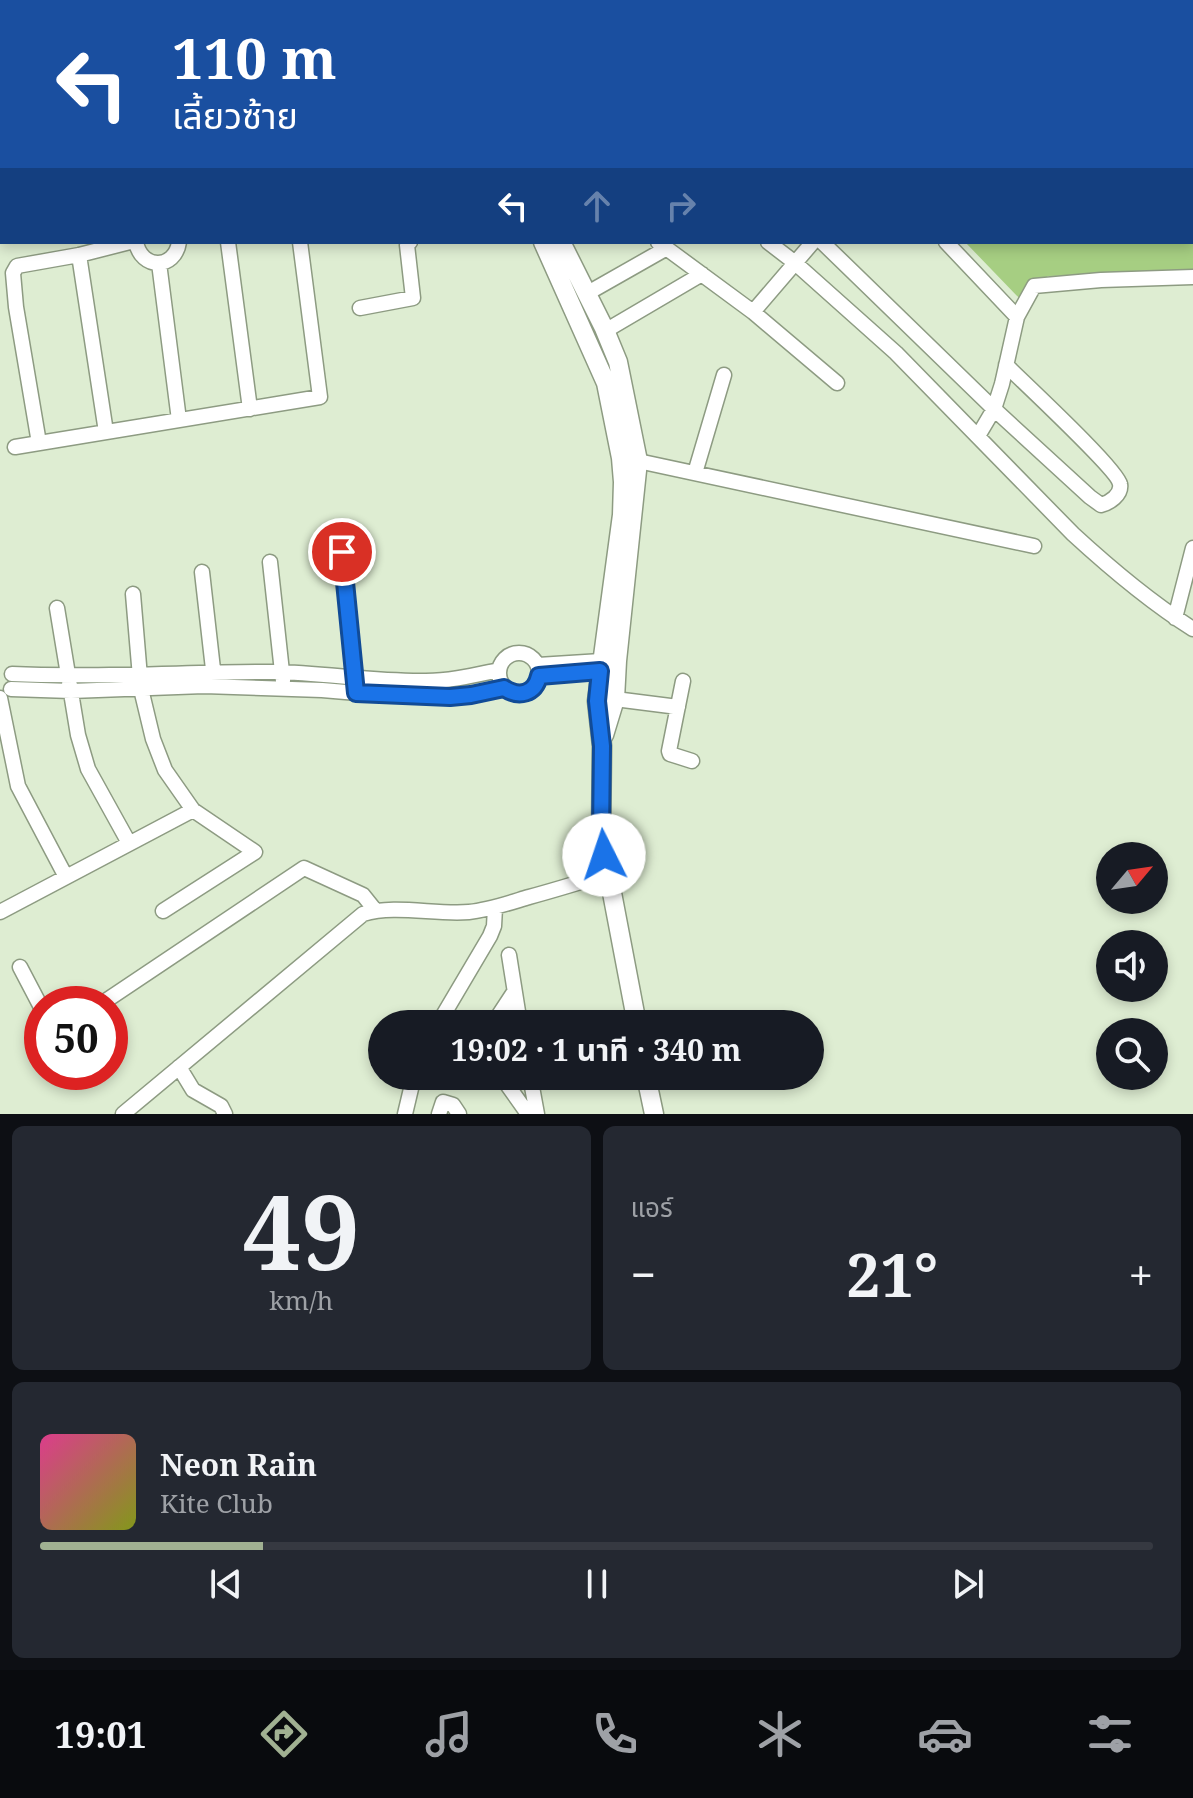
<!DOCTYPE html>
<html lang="th">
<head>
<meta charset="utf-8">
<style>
  body { margin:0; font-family:"Noto Serif","Noto Sans Thai",serif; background:#242831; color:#f1f3f6; height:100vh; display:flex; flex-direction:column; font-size:30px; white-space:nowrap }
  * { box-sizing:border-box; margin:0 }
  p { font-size:26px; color:#9ea1a6 }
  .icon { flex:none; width:44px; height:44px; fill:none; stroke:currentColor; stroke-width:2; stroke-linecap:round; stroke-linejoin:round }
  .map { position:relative; height:1114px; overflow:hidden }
  .panel { display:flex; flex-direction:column; gap:12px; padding:12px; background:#0d0f14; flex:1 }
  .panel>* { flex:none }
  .guide { position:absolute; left:0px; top:0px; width:1194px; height:244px; box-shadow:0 4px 12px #0003; background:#1a4fa0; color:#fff; overflow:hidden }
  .needle { width:52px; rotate:61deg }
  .tools { position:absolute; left:1096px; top:842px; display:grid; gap:16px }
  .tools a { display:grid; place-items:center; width:72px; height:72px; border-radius:50%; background:#171b24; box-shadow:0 4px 12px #0003; font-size:40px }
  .speed { position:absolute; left:24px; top:986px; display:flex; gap:16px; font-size:40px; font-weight:700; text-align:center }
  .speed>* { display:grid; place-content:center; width:104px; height:104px; border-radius:50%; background:#171b24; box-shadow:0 4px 12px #0003; line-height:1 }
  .speed .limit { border:12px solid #d22; background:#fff; color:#111 }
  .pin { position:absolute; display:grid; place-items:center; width:68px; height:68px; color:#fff; margin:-34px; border:4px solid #fff; border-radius:50%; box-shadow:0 2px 8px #0007 }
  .me { position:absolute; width:88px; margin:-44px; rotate:356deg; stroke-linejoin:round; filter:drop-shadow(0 0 6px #0008) }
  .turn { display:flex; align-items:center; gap:28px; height:168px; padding:0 40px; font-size:36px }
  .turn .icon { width:104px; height:104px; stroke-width:2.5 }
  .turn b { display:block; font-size:56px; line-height:68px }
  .lanes { display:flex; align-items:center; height:76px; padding:0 40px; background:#0003; justify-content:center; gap:40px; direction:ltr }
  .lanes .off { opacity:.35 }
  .big { font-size:60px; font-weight:700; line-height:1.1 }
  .panel .widget { flex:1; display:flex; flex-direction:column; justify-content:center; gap:12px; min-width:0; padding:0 28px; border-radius:12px; background:#242831 }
  .panel .dial { align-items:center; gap:0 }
  .dial b { font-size:104px; line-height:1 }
  .song { display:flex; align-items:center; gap:24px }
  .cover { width:96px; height:96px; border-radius:12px; background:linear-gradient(135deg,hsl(330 70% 55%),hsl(70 70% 35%)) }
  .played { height:8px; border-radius:4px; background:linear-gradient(90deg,#a1b192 20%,#363941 20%) }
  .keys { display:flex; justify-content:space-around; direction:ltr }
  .heat { display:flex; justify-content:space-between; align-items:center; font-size:44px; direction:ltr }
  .panel .tiles { flex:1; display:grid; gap:12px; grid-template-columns:1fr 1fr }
  .widget:last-child { grid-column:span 2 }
  .trip { position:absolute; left:368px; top:1010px; width:456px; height:80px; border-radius:40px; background:#171b24; box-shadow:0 4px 12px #0003; font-weight:700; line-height:80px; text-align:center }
  .menu { display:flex; height:128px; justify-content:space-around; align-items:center; background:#090b0e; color:#9ea1a6 }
  .menu .icon { width:56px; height:56px }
  .menu .active { color:#a1b192 }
  .menu b { font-size:36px; color:#f1f3f6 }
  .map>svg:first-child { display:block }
</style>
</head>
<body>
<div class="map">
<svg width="1193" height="1114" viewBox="0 0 1193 1114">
  <rect width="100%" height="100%" fill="#deedd2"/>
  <path fill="#a6ce82" d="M 639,0 L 1193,0 L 1193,273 L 1048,276 L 1021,300 L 965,242 L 1192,242 L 1192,2 L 639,2 Z"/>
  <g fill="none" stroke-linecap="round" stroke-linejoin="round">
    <g stroke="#8d9b82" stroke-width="17">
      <path id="minor" d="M 549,0 L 552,2
        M 136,242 C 141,270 175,270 179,242
        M 228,242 L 250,409
        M 658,242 L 753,312 L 837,383
        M 768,242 L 794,262 L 896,353 L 1073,534 C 1110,568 1150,602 1193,629
        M 822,242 L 994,409 L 1090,497 L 1101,505 C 1109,503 1122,495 1120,484 C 1118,470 1022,381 1006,365
        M 946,242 L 1017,317 L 1002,384 L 994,409 L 978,436
        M 79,255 L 106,432
        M 159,263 L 179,420
        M 586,294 L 667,248
        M 360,308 L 413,298 L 407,245 L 410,242
        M 753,312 L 813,242
        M 1017,317 L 1034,286 L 1101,280 L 1193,277
        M 605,331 L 702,274
        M 39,443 L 16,307 L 13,273 L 17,266 L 79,255 L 130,242
        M 15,447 L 320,397 L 300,242
        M 638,461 L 1034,546
        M 695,473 L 724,375
        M 342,552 L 355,687
        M 270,562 L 283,681
        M 202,572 L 214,678
        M 133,594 L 141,689 L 153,739 L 165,770 L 193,810 L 255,852 L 163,911
        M 57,608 L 78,735 L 88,769 L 129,843
        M 1175,618 L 1193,548
        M499 673a20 20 0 1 1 40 0a20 20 0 1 1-40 0Z
        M 538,665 L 601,661
        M 12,674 C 100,678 187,672 274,672 C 325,673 376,682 426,681 C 451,681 475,675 499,670
        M 539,676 L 600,671
        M 683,681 L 669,751 L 670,754 L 692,761
        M 11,689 L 71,691 L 204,686 L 322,690 L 369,694 L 450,697 L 471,695 L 504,688
        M 0,698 L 18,786 L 66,877
        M 615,699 L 678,707
        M 0,912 L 193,810
        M 509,955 L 520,1024
        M 20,967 L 42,1009
        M 101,1004 L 304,868 L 363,895 L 375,910
        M 438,1024 L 490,936 L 494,926 L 495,908
        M 493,1024 L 514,992
        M 603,1024 L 635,1018
        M 179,1067 L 193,1090 L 221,1106 L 225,1114
        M 501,1076 L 528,1114
        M 530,1076 L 537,1114
        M 123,1114 L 363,914 C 395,904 435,915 469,912 C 489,910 509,903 529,897 C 555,890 581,882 607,874
        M 405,1114 L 414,1076
        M 439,1114 L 443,1102 L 453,1105 L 459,1114"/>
    </g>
    <g stroke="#8d9b82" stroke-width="21">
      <path id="major" d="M 468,0 L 468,2
        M 485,0 L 486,2
        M 543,242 L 606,383 L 621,458 L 623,482 L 622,515 L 597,701 L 602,746 L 601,835 L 637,1024
        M 561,242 L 604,328 L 618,362 L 638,461 L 617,661 L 615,699 L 604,735
        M 646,1076 L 654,1114"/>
    </g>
    <path stroke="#96a08d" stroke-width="2" stroke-dasharray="4 4" stroke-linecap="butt" d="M 1123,0 L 1133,2
      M 934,2 L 935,0
      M 1049,2 L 1060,0
      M 1191,2 L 1191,0
      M 1192,14 L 1193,14"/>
    <use href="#minor" stroke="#fff" stroke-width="14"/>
    <use href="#major" stroke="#fff" stroke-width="18"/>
  </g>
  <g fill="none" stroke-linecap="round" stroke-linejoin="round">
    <g stroke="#114b97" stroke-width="20">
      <path id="route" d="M 342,552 L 356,693 L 450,697 L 471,695 L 504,688 C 519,698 535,694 539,676 L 600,671 L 597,701 L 602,746 L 601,835 L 604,855"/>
    </g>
    <use href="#route" stroke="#1a73e8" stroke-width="14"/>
  </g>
</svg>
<div class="tools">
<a><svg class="needle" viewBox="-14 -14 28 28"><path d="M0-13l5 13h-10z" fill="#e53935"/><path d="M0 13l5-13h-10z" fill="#9ea1a6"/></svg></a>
<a><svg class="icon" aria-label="sound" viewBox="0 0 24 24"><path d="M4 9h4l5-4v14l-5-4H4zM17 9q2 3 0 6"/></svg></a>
<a><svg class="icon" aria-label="search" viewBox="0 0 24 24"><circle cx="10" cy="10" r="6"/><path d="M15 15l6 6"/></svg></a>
</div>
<div class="speed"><div class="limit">50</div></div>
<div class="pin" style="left:342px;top:552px;background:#d93025"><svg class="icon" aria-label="arrive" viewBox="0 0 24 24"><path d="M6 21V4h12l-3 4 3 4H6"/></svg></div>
<svg class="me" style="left:604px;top:855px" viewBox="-20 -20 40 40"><circle r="19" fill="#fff"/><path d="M0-13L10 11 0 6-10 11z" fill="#1a73e8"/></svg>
<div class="trip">19:02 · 1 นาที · 340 m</div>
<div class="guide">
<div class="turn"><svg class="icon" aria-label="left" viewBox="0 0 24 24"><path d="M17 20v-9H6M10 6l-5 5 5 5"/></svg><div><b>110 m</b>เลี้ยวซ้าย</div></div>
<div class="lanes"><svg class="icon" aria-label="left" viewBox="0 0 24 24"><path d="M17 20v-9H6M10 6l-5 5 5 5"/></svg><svg class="icon off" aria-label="ahead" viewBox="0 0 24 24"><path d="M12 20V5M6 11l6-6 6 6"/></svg><svg class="icon off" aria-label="right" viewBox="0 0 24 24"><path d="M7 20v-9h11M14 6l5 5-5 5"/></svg></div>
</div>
</div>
<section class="panel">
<div class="tiles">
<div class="widget dial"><b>49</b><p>km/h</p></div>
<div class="widget"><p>แอร์</p>
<div class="heat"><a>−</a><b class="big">21°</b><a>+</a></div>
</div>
<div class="widget">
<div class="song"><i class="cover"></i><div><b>Neon Rain</b><p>Kite Club</p></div></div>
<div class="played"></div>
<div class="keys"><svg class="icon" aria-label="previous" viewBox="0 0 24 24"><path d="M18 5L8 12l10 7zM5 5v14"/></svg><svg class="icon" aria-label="pause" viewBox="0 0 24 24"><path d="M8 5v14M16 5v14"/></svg><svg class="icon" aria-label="next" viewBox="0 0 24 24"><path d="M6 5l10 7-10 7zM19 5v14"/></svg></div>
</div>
</div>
</section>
<nav class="menu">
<b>19:01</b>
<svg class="icon active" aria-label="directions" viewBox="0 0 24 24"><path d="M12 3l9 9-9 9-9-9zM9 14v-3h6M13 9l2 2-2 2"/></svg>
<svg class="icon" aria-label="music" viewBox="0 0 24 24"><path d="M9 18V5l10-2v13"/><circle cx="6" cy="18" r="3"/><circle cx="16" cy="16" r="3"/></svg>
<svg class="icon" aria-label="phone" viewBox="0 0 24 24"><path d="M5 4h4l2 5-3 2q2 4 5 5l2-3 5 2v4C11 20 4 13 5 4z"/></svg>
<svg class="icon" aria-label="climate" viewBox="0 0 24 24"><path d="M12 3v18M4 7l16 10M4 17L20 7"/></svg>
<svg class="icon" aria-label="car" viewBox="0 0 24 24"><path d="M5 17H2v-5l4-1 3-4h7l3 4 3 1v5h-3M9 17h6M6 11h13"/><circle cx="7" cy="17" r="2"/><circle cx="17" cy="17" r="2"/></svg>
<svg class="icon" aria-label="filters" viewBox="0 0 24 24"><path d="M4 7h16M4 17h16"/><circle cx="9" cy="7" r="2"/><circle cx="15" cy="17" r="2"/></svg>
</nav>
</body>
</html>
